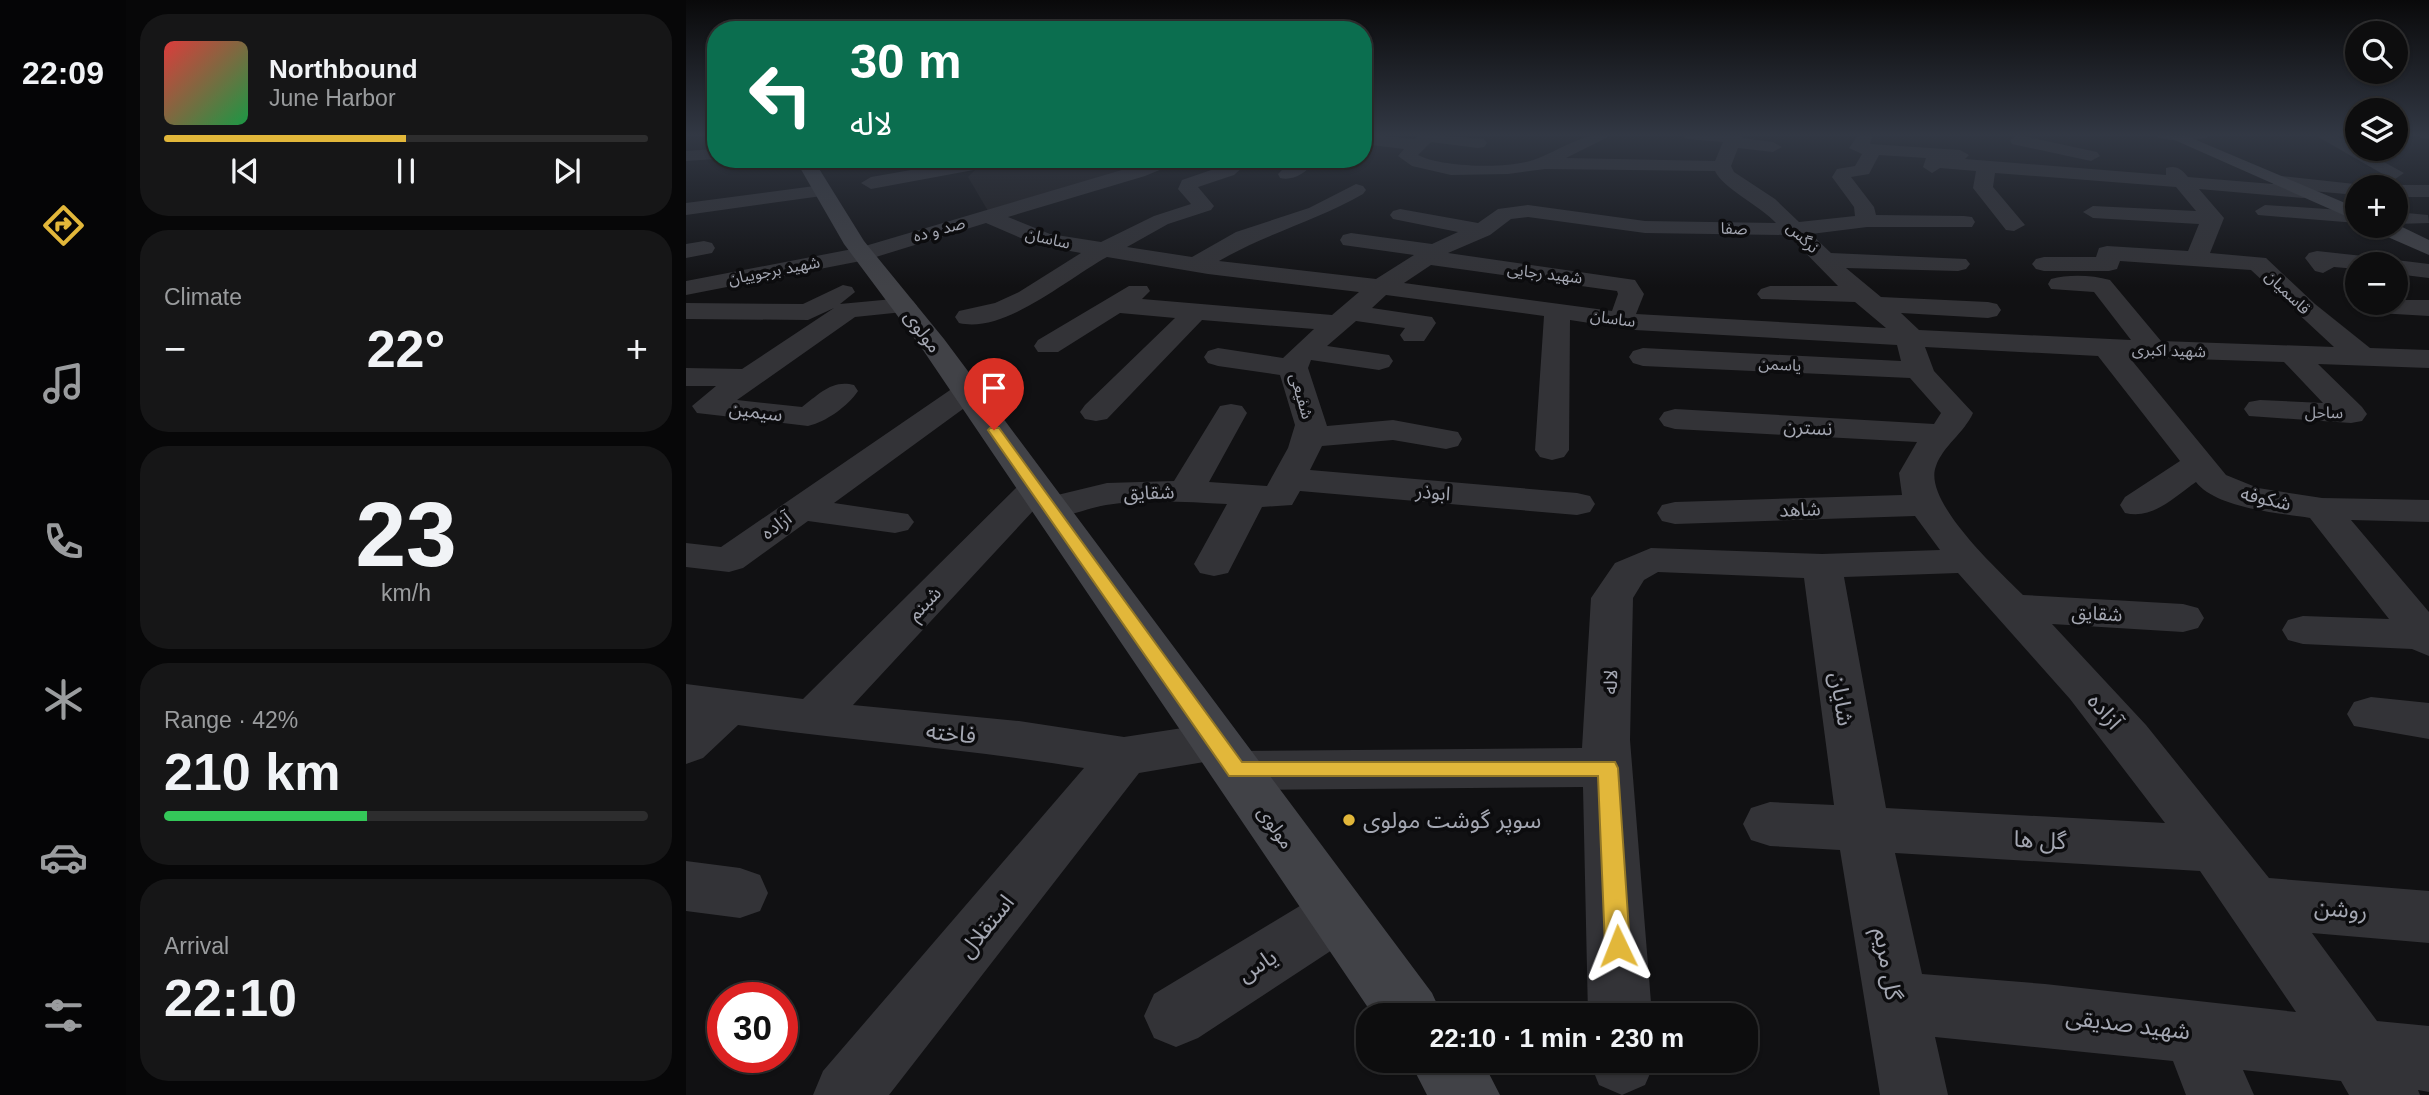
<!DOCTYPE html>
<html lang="en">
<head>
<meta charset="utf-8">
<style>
  body { margin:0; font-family:Arial,"Noto Sans Arabic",sans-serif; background:#161617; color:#f1f3f6; height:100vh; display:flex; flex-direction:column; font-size:26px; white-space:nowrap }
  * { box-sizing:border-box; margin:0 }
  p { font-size:23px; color:#9a9c9e }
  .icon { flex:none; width:38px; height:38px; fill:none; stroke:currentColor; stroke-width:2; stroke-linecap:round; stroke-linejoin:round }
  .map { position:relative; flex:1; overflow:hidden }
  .panel { display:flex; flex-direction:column; gap:14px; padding:14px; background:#070708; width:560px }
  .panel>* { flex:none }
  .hud { position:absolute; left:21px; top:21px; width:665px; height:147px; border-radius:28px; box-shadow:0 2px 5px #0004,0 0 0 2px #2d2d2e; background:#0b6e4f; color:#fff; overflow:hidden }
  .buttons { position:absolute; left:1659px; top:21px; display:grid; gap:14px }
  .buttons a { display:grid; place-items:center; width:63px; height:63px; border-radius:50%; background:#0d0d0e; box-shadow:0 2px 5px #0004,0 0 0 2px #2d2d2e; font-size:35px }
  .speed { position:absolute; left:21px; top:982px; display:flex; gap:14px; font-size:35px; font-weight:700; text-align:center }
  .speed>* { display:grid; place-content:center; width:91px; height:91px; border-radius:50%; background:#0d0d0e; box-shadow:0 2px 5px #0004,0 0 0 2px #2d2d2e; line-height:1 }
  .speed .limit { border:10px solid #d22; background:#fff; color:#111 }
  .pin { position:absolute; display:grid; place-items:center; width:60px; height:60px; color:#fff; margin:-72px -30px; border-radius:50% 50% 50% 0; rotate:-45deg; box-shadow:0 0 7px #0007 }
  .pin .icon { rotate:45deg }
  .me { position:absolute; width:77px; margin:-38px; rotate:358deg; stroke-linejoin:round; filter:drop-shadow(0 0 5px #0008) }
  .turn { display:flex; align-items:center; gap:24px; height:147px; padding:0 28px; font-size:32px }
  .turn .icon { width:91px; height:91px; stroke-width:2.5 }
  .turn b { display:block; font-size:49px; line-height:60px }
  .big { font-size:52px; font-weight:700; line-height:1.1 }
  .panel .tile { flex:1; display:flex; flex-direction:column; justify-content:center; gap:10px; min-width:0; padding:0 24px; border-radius:28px; background:#161617 }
  .panel .dial { align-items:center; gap:0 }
  .dial b { font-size:91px; line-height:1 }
  .song { display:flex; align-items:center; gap:21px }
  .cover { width:84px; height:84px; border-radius:10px; background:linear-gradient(135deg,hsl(0 70% 55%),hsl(140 70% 35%)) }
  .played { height:7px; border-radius:4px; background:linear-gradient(90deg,#e2b73a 50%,#2d2d2e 50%) }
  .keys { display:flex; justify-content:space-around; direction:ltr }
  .heat { display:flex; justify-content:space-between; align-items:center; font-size:38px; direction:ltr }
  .charge { height:10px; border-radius:5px; background:linear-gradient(90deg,#34c759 42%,#2d2d2e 0) }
  .trip { position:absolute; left:670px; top:1003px; width:402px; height:70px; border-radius:28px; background:#0d0d0e; box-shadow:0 2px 5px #0004,0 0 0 2px #2d2d2e; font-weight:700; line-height:70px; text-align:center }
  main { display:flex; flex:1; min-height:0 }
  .tab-bar { display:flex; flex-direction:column; width:126px; justify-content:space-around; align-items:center; background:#050506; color:#9a9c9e }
  .tab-bar .icon { width:49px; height:49px }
  .tab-bar .selected { color:#e2b73a }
  .tab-bar b { font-size:32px; color:#f1f3f6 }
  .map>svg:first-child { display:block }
</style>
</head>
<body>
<main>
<nav class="tab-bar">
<b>22:09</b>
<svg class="icon selected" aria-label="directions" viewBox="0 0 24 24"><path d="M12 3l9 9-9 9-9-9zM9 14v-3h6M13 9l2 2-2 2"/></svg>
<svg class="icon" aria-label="music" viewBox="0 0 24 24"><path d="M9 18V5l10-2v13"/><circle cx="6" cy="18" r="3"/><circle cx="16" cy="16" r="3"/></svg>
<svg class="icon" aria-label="phone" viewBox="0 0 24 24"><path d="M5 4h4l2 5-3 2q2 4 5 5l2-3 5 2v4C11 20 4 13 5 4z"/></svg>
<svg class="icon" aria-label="climate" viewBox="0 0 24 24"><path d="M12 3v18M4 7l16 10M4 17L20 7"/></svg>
<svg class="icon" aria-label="car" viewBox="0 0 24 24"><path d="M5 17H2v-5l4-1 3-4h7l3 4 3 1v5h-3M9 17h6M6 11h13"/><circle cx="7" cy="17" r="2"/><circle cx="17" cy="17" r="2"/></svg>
<svg class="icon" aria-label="filters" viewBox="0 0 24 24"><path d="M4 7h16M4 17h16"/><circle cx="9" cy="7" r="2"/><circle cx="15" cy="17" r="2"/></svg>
</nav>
<section class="panel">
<div class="tile">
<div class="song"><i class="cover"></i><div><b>Northbound</b><p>June Harbor</p></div></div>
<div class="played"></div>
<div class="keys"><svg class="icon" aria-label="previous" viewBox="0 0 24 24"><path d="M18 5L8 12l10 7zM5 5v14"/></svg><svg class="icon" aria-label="pause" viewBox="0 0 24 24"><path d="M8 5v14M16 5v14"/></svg><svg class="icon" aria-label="next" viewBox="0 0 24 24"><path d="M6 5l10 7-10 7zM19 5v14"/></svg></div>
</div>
<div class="tile"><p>Climate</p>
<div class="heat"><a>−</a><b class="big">22°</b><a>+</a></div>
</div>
<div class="tile dial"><b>23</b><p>km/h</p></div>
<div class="tile"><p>Range · 42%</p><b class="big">210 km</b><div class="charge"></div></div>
<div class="tile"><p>Arrival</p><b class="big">22:10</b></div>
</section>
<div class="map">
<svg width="1743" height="1095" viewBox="0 0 1743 1095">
  <rect width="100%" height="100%" fill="#111113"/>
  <path fill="#1e1d1f" d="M 333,159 L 478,159 L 302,211 L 282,177 L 290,169 Z"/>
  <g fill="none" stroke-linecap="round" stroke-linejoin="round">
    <path fill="#333337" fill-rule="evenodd" d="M 677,134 L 728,139 L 734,134 L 798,139 L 801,143 L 798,147 L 792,148 L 745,142 L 732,155 C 754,167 819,169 844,161 C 871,153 896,131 928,134 L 880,158 L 1029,161 L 1037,142 L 1001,139 L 993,134 L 1057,134 L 1056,138 L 1087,142 L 1096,147 L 1087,152 L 1052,148 L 1045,166 L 1048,172 L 1089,199 L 1113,222 L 1169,216 L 1168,207 L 1146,177 L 1151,169 L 1169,166 L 1176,154 L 1163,148 L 1173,134 L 1187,134 L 1184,144 L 1274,150 L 1283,155 L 1279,159 L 1480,175 L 1480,168 C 1491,165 1495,169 1502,177 L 1587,184 L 1588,178 L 1595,176 L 1678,185 L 1680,187 L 1671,187 L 1671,195 L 1626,191 L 1624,196 L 1617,198 L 1513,189 L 1538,218 L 1524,253 L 1580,258 L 1629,304 L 1684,348 L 1743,350 L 1743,368 L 1632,364 L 1676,407 L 1681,414 L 1676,421 L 1665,423 L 1563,416 L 1558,409 L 1563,402 L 1574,400 L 1637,403 L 1598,362 L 1443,357 L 1540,475 L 1572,488 L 1636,498 L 1743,500 L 1743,522 L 1665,520 L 1743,612 L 1743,656 L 1726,649 L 1617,644 L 1602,640 L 1596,630 L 1602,620 L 1617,616 L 1703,619 L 1624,518 C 1592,513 1530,508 1510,482 C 1488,497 1467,520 1439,513 L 1434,505 L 1439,497 L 1494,461 L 1412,356 L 1239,347 L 1248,371 L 1287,413 C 1278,433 1257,446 1250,466 C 1236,501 1313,571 1337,595 L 1497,604 L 1512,608 L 1518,618 L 1512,628 L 1497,632 L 1366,624 L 1460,725 L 1583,878 L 1743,891 L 1743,943 L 1626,933 L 1691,1021 L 1743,1026 L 1743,1092 L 1732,1090 L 1734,1095 L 1663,1095 L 1655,1081 L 1557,1070 L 1568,1095 L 1500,1095 L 1487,1061 L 1249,1037 L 1262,1095 L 1194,1095 L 1154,850 L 1084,846 L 1065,840 L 1057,824 L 1065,808 L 1084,802 L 1148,805 L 1118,578 L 972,572 L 958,580 L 947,598 L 944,740 L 966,1015 L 902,1015 L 897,787 L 550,790 L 532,784 L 525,770 L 530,760 L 453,773 L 203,1095 L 127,1095 L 137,1071 L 398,768 C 283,749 167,741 52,725 L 17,758 L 0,764 L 0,684 L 117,699 L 337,481 L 349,477 L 361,481 L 367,488 L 359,498 L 421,483 L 488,481 L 534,406 L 545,404 L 556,406 L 561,413 L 523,482 L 581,486 L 602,448 L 609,425 L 594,375 L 532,366 L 522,363 L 518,357 L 522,351 L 532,348 L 597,358 L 628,329 L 516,320 L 421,419 L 410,421 L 399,419 L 394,412 L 399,405 L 489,318 L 434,313 L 372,352 L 352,352 L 348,346 L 352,340 L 443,286 L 461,286 L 464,291 L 456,299 L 646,315 L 673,292 L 522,274 L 421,257 C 382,278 319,334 273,323 L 269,317 L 273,311 L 309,303 L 333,292 L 395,253 L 351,245 L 300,223 L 177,261 L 166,254 L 169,249 L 473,159 L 500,159 L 459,176 L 322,217 L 364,234 L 415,242 L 468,216 L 505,204 L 492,189 L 496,180 L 534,167 L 544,159 L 624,159 L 627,163 C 620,173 607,181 594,178 L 592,174 L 598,168 L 558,166 L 548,175 L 512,187 L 528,206 L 525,210 L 482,224 L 441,247 L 506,257 L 550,232 L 623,208 L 670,184 L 677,186 L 680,190 L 677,194 C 630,221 579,234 533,261 L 690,279 L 728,255 L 657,245 L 654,240 L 657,235 L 665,233 L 746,244 L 772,232 L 707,219 L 704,215 L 707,211 L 714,209 L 792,223 L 812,209 L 842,205 L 959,221 L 1090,223 C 1074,206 1037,188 1029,171 L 859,169 L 822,174 L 765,175 L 726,166 L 712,156 L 718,149 L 677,144 ZM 1193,155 L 1240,158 L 1237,167 L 1246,173 L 1254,168 L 1290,171 L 1287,188 L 1320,230 L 1328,231 L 1339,225 L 1307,187 L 1309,173 L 1490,187 L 1510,211 L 1407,206 L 1397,212 L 1407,218 L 1513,224 L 1502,251 L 1421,246 L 1413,248 L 1410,257 L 1358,257 L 1350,259 L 1346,264 L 1350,269 L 1358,271 L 1423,271 L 1431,269 L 1434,261 L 1565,270 L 1648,347 L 1475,341 L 1424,280 C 1406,275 1383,274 1365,279 L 1362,284 L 1365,289 L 1408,292 L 1445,340 L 1233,330 L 1215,313 L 1302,318 L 1311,316 L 1315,310 L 1311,304 L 1302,302 L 1195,297 L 1160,268 L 1272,271 L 1280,269 L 1284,264 L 1280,259 L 1145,253 L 1125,234 L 1181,227 L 1286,227 L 1289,222 L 1286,217 L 1278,216 L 1190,215 L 1188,207 L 1165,177 L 1183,174 ZM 842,217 L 959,233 L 1102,235 L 1152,286 L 1084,286 L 1075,289 L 1071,294 L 1075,299 L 1169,302 L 1200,328 L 950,314 L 958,294 L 949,280 L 762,253 L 804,235 L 825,219 ZM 745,265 L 931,291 L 932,294 L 926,311 L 718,283 ZM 700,295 L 858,316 L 849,450 L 854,457 L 866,460 L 878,457 L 883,450 L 884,320 L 949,330 L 1211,345 L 1215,361 L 957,348 L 947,351 L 943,357 L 947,363 L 957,366 L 1224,378 L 1255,413 L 1248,424 L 989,409 L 978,412 L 973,419 L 978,426 L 989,429 L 1231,442 L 1213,473 L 1216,495 L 989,502 L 976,505 L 971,513 L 976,521 L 989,524 L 1229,516 L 1254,550 L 1136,554 L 965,548 L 929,563 L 905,598 L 896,748 L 549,751 L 553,742 L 546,729 L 529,723 L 438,737 L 333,721 L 167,705 L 347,511 L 350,516 C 374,522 396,509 420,505 C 459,499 502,502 541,504 L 508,564 L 514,573 L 528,576 L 542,573 L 576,507 L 606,505 L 614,491 L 891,515 L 904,512 L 909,504 L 904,496 L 891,493 L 624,470 L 636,446 L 707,440 L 760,449 L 772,446 L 776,439 L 772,432 L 707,420 L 641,426 L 622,368 L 625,360 L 693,370 L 703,367 L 707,361 L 703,355 L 641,346 L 670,321 L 719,328 L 714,335 L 718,341 L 738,341 L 750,323 L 746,317 L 686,308 ZM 1272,573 L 1384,699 L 1479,823 L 1200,808 L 1158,577 ZM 1209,853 L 1514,871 L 1610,1012 L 1359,984 L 1236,974 Z
      M 1467,134 L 1526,134 C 1517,143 1476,143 1467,134 Z
      M 1627,134 L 1647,134 L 1718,173 L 1709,179 L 1702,177 Z
      M 1733,134 L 1743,134 L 1743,139 L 1735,138 Z
      M 1332,135 L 1411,152 L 1414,156 L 1405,161 L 1326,144 L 1324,140 Z
      M 30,149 L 30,159 L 0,161 L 0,151 Z
      M 288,159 L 329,159 L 320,164 L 185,189 L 175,183 L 185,177 Z
      M 136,185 L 143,187 L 146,191 L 143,195 L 0,215 L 0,203 Z
      M 1710,185 L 1743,185 L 1743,197 L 1710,197 L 1710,187 L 1703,187 Z
      M 1579,205 L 1671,211 L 1671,223 L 1572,215 L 1569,211 Z
      M 1710,212 L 1742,215 L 1743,223 L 1710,224 Z
      M 18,241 L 26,243 L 29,248 L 26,253 L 0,258 L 0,244 Z
      M 1631,251 L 1686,257 L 1694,259 L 1698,264 L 1671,264 L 1671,269 L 1648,267 L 1637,273 L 1629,271 L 1619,258 L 1623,253 Z
      M 1710,260 L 1743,264 L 1743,278 L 1710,274 L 1710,264 L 1700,264 Z
      M 157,285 L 166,287 L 169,292 L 154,304 L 218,298 L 227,301 L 231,306 L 227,311 L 169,317 L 51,400 L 116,407 C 132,395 146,379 168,385 L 172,391 C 162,406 140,422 122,426 L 11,413 L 6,406 L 30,386 L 0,386 L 0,368 L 56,369 L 148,308 L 122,320 L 0,319 L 0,303 L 117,304 Z
      M 1710,300 L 1743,300 L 1743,316 L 1692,313 L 1688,308 L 1692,303 L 1710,303 Z
      M 281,383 L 292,386 L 296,392 L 292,398 L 148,503 L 222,514 L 228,522 L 222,530 L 209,533 L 122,521 L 57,568 L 43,572 L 0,567 L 0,543 L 35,547 L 270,386 Z
      M 1685,697 L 1743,703 L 1743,739 L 1668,726 L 1661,714 L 1668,702 Z
      M 0,861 L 54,868 L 74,875 L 82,893 L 74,911 L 54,918 L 0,911 Z
      M 652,888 L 672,895 L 681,914 L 672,933 L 512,1038 L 490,1047 L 468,1038 L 458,1016 L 468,994 L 632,895 Z
      M 903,1060 L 969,1060 L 969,1062 L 959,1085 L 936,1095 L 913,1085 Z"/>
    <path fill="#333337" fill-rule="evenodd" d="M 177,247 L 188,254 L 185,259 L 0,295 L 0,281 Z"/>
    <path fill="#414247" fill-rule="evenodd" d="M 1475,134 L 1496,134 L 1671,208 L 1671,221 Z
      M 109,159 L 127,159 L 178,241 L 258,339 L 746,993 L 756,1015 L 687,1015 L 237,350 L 158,244 Z
      M 1710,224 L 1743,240 L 1743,255 L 1688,231 L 1685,226 Z
      M 723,1060 L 796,1060 L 814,1095 L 741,1095 Z"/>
  </g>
  <linearGradient id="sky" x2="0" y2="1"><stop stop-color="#09090a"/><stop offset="0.47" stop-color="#323844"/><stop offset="1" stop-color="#323844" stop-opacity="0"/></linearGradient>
  <rect width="1743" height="287" fill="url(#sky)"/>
  <path fill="#e2b73a" stroke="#937726" stroke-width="2" d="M 304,428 L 313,428 L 556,762 L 929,762 L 932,768 L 944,946 L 940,954 L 932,957 L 923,954 L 919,946 L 912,776 L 543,776 L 302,430 Z"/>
  <circle fill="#e2b73a" stroke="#0c0c0e" stroke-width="2.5" cx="663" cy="820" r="7"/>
  <g text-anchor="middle" stroke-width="7" stroke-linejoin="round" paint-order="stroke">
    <g font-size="16" fill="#a4a7b2" stroke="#0c0c0e">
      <text transform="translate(1048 228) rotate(1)" y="6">صفا</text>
      <text transform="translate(253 229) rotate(-16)" y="6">صد و ده</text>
      <text transform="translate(1117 237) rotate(43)" y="6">نرگس</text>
      <text transform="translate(362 238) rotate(13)" y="6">ساسان</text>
      <text transform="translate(88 270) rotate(-11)" y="6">شهید برجوییان</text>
      <text transform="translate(859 273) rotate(7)" y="6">شهید رجایی</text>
      <text transform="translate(1602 292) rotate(44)" y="6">قاسمیان</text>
      <text transform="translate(927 318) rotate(8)" y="6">ساسان</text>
      <text transform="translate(1483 350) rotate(2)" y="6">شهید اکبری</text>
      <text transform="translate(1094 364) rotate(3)" y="6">یاسمن</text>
      <text transform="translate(616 396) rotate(74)" y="6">شفیعی</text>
      <text transform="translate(1638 412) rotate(1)" y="6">ساحل</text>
    </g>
    <g font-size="19" fill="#a4a7b2" stroke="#0c0c0e">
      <text transform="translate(237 331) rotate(53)" y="7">مولوی</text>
      <text transform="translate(70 411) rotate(7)" y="7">سیمین</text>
      <text transform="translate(1122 427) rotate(3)" y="7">نسترن</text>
      <text transform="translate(463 492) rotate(-2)" y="7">شقایق</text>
      <text transform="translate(747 492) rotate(5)" y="7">ابوذر</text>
      <text transform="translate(1580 498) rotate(13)" y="7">شکوفه</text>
      <text transform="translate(1114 509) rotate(-2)" y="7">شاهد</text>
      <text transform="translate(90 525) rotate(-36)" y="7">آزاده</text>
      <text transform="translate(238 603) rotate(-46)" y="7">شبنم</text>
      <text transform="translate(1411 613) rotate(3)" y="7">شقایق</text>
      <text transform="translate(924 682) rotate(-88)" y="7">لاله</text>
      <text transform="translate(590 827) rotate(55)" y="7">مولوی</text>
    </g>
    <g font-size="23" fill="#a4a7b2" stroke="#0c0c0e">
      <text transform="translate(1156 699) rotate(81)" y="8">شایان</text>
      <text transform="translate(1419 711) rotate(49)" y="8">آزاده</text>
      <text transform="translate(265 733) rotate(6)" y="8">فاخته</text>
      <text transform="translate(1354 840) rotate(3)" y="8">گل ها</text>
      <text transform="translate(1655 909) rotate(5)" y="8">روشن</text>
      <text transform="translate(300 926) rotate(-51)" y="8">استقلال</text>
      <text transform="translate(1202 964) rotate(80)" y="8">گل مریم</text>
      <text transform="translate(571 965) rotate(-32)" y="8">یاس</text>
      <text transform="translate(1442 1024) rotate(7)" y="8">شهید صدیقی</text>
    </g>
    <g font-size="23" fill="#a4a7b2" stroke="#0c0c0e" text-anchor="start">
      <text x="677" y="828">سوپر گوشت مولوی</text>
    </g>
  </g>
</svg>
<div class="buttons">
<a><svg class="icon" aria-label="search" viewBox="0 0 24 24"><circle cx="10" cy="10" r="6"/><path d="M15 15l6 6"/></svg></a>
<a><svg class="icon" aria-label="layers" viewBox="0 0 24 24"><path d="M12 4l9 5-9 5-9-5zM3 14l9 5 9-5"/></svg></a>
<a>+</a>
<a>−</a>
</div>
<div class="speed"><div class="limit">30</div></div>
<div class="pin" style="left:308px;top:430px;background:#d93025"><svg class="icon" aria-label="arrive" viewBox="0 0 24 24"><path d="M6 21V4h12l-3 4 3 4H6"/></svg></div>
<svg class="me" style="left:932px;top:946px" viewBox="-20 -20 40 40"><path d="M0-17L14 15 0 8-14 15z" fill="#e2b73a" stroke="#fff" stroke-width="4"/></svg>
<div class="trip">22:10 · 1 min · 230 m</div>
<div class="hud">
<div class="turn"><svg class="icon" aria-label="left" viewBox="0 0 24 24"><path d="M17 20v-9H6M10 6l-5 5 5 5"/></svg><div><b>30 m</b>لاله</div></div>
</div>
</div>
</main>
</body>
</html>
